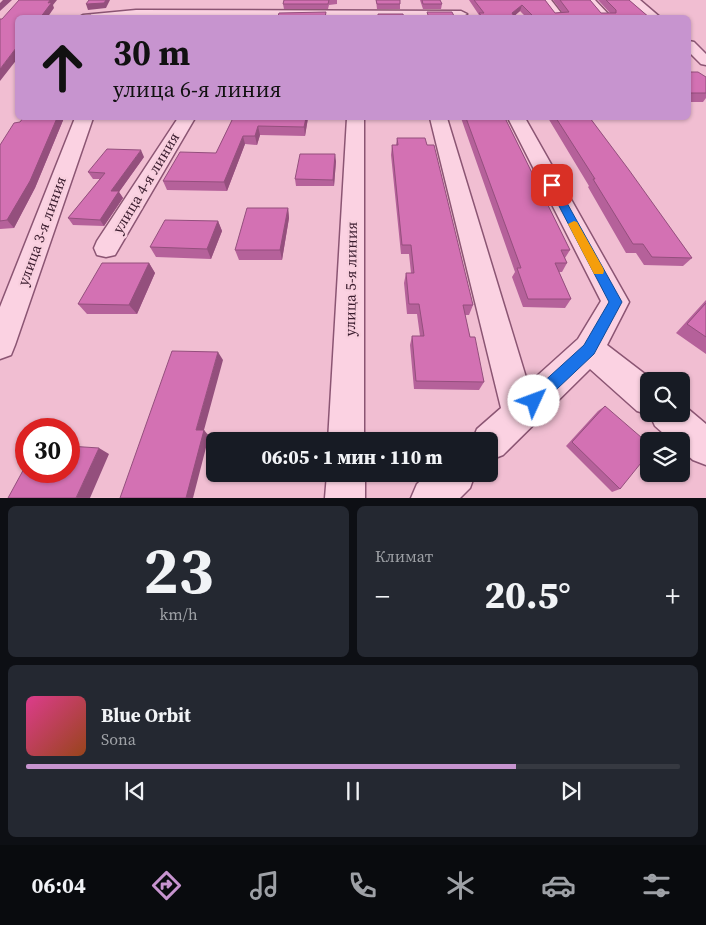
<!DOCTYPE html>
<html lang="ru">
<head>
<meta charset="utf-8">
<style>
  body { margin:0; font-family:"Source Serif 4",serif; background:#242831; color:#f1f3f6; height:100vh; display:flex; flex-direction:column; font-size:19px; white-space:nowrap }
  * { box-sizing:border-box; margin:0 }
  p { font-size:16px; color:#9ea1a6 }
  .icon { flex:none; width:28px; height:28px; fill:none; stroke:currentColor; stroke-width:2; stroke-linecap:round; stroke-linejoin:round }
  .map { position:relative; height:498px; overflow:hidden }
  .sheet { display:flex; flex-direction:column; gap:8px; padding:8px; background:#0d0f14; flex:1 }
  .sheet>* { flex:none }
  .guide { position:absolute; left:15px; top:15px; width:676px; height:105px; border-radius:8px; box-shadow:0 1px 4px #0004; background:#c794cf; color:#111; overflow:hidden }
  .tools { position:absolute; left:640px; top:372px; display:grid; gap:10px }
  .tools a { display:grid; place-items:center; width:50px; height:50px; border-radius:8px; background:#171b24; box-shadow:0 1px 4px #0004; font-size:25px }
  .speed { position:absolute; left:15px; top:418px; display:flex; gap:10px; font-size:25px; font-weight:700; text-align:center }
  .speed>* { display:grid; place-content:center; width:65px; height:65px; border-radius:50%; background:#171b24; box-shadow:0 1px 4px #0004; line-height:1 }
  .speed .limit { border:8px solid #d22; background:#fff; color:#111 }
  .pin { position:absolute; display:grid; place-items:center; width:42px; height:42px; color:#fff; margin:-21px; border-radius:10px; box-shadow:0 2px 8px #0006 }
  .me { position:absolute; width:55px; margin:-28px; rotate:47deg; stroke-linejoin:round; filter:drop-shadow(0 0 4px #0008) }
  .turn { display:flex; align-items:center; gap:18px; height:105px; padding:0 15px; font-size:22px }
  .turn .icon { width:65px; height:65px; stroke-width:2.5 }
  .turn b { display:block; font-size:35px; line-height:42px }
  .big { font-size:38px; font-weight:800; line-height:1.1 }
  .sheet .tile { flex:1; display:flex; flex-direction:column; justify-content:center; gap:8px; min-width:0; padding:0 18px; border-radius:8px; background:#242831 }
  .sheet .dial { align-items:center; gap:0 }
  .dial b { font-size:65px; line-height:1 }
  .song { display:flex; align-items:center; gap:15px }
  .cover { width:60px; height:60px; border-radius:8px; background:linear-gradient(135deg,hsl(330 70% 55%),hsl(20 70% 35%)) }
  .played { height:5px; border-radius:2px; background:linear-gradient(90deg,#c794cf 75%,#363941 75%) }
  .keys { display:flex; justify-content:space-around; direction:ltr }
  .heat { display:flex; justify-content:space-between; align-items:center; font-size:28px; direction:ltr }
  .sheet .tiles { flex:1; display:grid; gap:8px; grid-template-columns:1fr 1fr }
  .tile:last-child { grid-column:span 2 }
  .trip { position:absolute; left:206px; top:432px; width:292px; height:50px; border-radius:8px; background:#171b24; box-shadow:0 1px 4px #0004; font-weight:800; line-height:50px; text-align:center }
  .menu { display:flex; height:80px; justify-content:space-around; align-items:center; background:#090b0e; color:#9ea1a6 }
  .menu .icon { width:35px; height:35px }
  .menu .on { color:#c794cf }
  .menu b { font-size:22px; color:#f1f3f6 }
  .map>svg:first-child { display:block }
</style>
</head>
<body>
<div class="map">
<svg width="706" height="498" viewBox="0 0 706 498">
  <rect width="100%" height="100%" fill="#f1bed2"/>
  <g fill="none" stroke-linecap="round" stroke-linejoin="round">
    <g stroke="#8b5573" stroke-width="3">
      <path id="minor" d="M 541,0 L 551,0 L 565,18 L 554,18 Z
        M 584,0 L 595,0 L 612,18 L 600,18 Z
        M 629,0 L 640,0 L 661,18 L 648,18 Z
        M 136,10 L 461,11 L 467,14 L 461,17 L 78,18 L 83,15 Z
        M 689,41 L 694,42 L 706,54 L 706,65 L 701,64 L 689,52 Z
        M 75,118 L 93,118 L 15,345 L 11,355 L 0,359 L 0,307 Z
        M 178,118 L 195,118 L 115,255 L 106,257 L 97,255 L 94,248 L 97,241 Z
        M 347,118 L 364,118 L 364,441 L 328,441 Z
        M 430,118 L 447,118 L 528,384 L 578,339 L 601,301 L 508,118 L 525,118 L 629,302 L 607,345 L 654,381 L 649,381 L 649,414 L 681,414 L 681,403 L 706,424 L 706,465 L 693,460 L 681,450 L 681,441 L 672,441 L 655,426 L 650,415 L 637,411 L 590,369 L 503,455 L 490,460 L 490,441 L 472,441 L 477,429 L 501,408 Z
        M 327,474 L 365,474 L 365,498 L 325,498 Z
        M 428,474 L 475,474 L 470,488 L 460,498 L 411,498 L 417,484 Z"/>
    </g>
    <use href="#minor" fill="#fbd2e2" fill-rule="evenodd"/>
  </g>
  <path fill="#b5619a" d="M 284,0 L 337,0 L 337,4 L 329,5 L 328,9 L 284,9 L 283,4 Z
    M 376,0 L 400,0 L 400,9 L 377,9 Z
    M 420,0 L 440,0 L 442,4 L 441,9 L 423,9 Z
    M 469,0 L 545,0 L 555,13 L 562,12 L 553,0 L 590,0 L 601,13 L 610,13 L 598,0 L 629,0 L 650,18 L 527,18 L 520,11 L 514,16 L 515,18 L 478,18 L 479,15 Z
    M 689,72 L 706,77 L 706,98 L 703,102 L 689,102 Z
    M 23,118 L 64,118 L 35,188 L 14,228 L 0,229 L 0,145 L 20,122 Z
    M 233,118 L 308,118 L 305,136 L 260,135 L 257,145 L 245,144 L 227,191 L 167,190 L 163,181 L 216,153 Z
    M 461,118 L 505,118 L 570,250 L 565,258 L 567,263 L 562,272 L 559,272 L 571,299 L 565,308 L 523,307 L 512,277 L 515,272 Z
    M 548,118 L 590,118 L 692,258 L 683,266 L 644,265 L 636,253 L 626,253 L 588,187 L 589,186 Z
    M 397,138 L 473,305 L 469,315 L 465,315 L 470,337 L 484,382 L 479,390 L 414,389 L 410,345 L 412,336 L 420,336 L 417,314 L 407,314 L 404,283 L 406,273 L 411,273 L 409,254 L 401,254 L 391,155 L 392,145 L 396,145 Z
    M 144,157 L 119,192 L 123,198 L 104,226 L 73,225 L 68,218 L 100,179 L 93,179 L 88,172 Z
    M 336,161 L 334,186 L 296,186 L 295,179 Z
    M 288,208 L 289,218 L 282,260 L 239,260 L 235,250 Z
    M 218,221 L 222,231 L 211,259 L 156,257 L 150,247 Z
    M 149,263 L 155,273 L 137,314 L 87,314 L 78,304 Z
    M 706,300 L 706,354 L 676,333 Z
    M 605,406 L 620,489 L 612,492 L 566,446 L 598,411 Z"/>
  <path fill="#944f7d" d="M 3,0 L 12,0 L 0,11 L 0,3 Z
    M 50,0 L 57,0 L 53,5 L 54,8 L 47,18 L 40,18 L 48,3 Z
    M 106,0 L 110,0 L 106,8 L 88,10 L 86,4 Z
    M 522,5 L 520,11 L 512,18 L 512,13 Z
    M 16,48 L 18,48 L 18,58 L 0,81 L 0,69 Z
    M 57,118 L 64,118 L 35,188 L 14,228 L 7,220 Z
    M 306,118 L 308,118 L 305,136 L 304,127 Z
    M 258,126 L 260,135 L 257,145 L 255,136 Z
    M 243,136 L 245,144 L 227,191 L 224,182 Z
    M 141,150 L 144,157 L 119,192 L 123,198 L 104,226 L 100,220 L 111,191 Z
    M 335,154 L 336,161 L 334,186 L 333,180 Z
    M 288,208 L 289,218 L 282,260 L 280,250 Z
    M 218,221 L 222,231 L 211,259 L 207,249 Z
    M 149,263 L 155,273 L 137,314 L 129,305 Z
    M 218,352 L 223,360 L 204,430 L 209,436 L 193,498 L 186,498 L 196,430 Z
    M 99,448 L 109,454 L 90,498 L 76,498 Z"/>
  <path fill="#d371b3" stroke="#944f7d" d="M 19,0 L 50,0 L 48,3 L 52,2 L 40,18 L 18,18 L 18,48 L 16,48 L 0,69 L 0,19 L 2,19 Z
    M 89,0 L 106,0 L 104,3 L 86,4 Z
    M 284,0 L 329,0 L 328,4 L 283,4 Z
    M 376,0 L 400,0 L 400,4 L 377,4 Z
    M 422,0 L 440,0 L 442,4 L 423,4 Z
    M 474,0 L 545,0 L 555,13 L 569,12 L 560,0 L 590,0 L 601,13 L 616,13 L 616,10 L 606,0 L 629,0 L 650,18 L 535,18 L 522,5 L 512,13 L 515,18 L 483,18 L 479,13 L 484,13 Z
    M 326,12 L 325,18 L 267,18 L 268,16 L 278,16 L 279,13 Z
    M 427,12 L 452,12 L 455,18 L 429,18 Z
    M 378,14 L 403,14 L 404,18 L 378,18 Z
    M 91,15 L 90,18 L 60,18 Z
    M 689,72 L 698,72 L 706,77 L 706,93 L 689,93 Z
    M 23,118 L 57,118 L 30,181 L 7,220 L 0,221 L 0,145 L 14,123 L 20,122 Z
    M 233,118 L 306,118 L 304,127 L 258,126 L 255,136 L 243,136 L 224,182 L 163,181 L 180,152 L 216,153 Z
    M 466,118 L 505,118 L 570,250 L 561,250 L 567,263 L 555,263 L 571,299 L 528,299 L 517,268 L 521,268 Z
    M 556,118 L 590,118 L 629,170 L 692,258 L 652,257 L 643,244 L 633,244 L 593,179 L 595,179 Z
    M 397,138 L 425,138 L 427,145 L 434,145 L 473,305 L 463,305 L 470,337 L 475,337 L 484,382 L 416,381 L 412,336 L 424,336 L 419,304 L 409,304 L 406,273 L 414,273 L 411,245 L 402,245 L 392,145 L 398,145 Z
    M 107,149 L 141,150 L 111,191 L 119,191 L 100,220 L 68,218 L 105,173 L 88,172 Z
    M 300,154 L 335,154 L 333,180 L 295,179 Z
    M 247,208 L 288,208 L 280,250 L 235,250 Z
    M 165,220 L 218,221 L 207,249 L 150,247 Z
    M 102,263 L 149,263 L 129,305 L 78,304 Z
    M 706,303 L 706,337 L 687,324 Z
    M 172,351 L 218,352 L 196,430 L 204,430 L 186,498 L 120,498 Z
    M 605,406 L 649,444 L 649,453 L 620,489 L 572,442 Z
    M 69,446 L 99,448 L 76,498 L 8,498 L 26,465 L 26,471 L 69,471 Z"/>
  <path fill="#1a73e8" stroke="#114b97" d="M 549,182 L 557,185 L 622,302 L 594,354 L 539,406 L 534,409 L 528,406 L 526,401 L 528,396 L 584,345 L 609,302 L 548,185 Z"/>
  <path fill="#f59e0b" d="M 574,221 L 577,222 L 603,268 L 604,271 L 603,274 L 594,274 L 568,224 Z"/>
  <g text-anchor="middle" stroke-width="5" stroke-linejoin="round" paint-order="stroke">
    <g font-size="15" fill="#391b2d" stroke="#f8cfde">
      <text transform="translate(146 183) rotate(-59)" y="5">улица 4-я линия</text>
      <text transform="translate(42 231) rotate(-70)" y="5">улица 3-я линия</text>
      <text transform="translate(351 279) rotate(-89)" y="5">улица 5-я линия</text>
    </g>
  </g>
</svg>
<div class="tools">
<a><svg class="icon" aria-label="search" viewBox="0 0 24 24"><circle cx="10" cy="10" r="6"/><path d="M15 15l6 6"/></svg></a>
<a><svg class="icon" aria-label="layers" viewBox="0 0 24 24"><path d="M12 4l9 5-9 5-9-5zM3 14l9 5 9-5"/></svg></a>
</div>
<div class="speed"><div class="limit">30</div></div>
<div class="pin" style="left:552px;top:185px;background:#d93025"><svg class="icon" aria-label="arrive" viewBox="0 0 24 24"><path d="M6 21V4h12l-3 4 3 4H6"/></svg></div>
<svg class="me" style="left:534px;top:401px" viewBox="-20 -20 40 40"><circle r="19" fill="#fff"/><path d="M0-13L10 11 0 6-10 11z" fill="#1a73e8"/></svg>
<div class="trip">06:05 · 1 мин · 110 m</div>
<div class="guide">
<div class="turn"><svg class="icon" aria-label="ahead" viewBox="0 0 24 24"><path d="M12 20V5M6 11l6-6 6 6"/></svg><div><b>30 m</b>улица 6-я линия</div></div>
</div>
</div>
<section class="sheet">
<div class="tiles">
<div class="tile dial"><b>23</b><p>km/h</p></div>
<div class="tile"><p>Климат</p>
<div class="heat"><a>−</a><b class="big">20.5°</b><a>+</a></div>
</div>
<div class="tile">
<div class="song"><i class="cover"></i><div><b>Blue Orbit</b><p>Sona</p></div></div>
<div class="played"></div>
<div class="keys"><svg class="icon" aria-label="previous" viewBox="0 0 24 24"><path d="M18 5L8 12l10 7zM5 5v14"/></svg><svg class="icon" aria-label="pause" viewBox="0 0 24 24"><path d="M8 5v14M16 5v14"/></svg><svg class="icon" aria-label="next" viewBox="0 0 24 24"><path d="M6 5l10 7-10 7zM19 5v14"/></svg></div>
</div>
</div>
</section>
<nav class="menu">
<b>06:04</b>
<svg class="icon on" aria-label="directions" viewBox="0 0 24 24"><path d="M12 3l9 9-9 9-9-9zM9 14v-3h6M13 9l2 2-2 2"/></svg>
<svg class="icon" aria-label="music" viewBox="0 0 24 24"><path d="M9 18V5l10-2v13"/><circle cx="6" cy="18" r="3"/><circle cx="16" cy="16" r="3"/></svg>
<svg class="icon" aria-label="phone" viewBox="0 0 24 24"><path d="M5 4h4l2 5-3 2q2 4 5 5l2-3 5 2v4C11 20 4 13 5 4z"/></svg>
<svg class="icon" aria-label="climate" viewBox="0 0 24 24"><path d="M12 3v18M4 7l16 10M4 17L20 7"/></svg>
<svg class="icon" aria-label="car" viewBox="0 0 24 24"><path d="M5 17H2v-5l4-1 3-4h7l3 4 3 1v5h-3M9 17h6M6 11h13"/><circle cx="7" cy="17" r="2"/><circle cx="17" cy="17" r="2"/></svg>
<svg class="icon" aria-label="filters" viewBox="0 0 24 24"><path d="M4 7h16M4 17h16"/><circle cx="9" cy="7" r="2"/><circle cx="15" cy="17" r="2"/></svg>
</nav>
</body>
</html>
